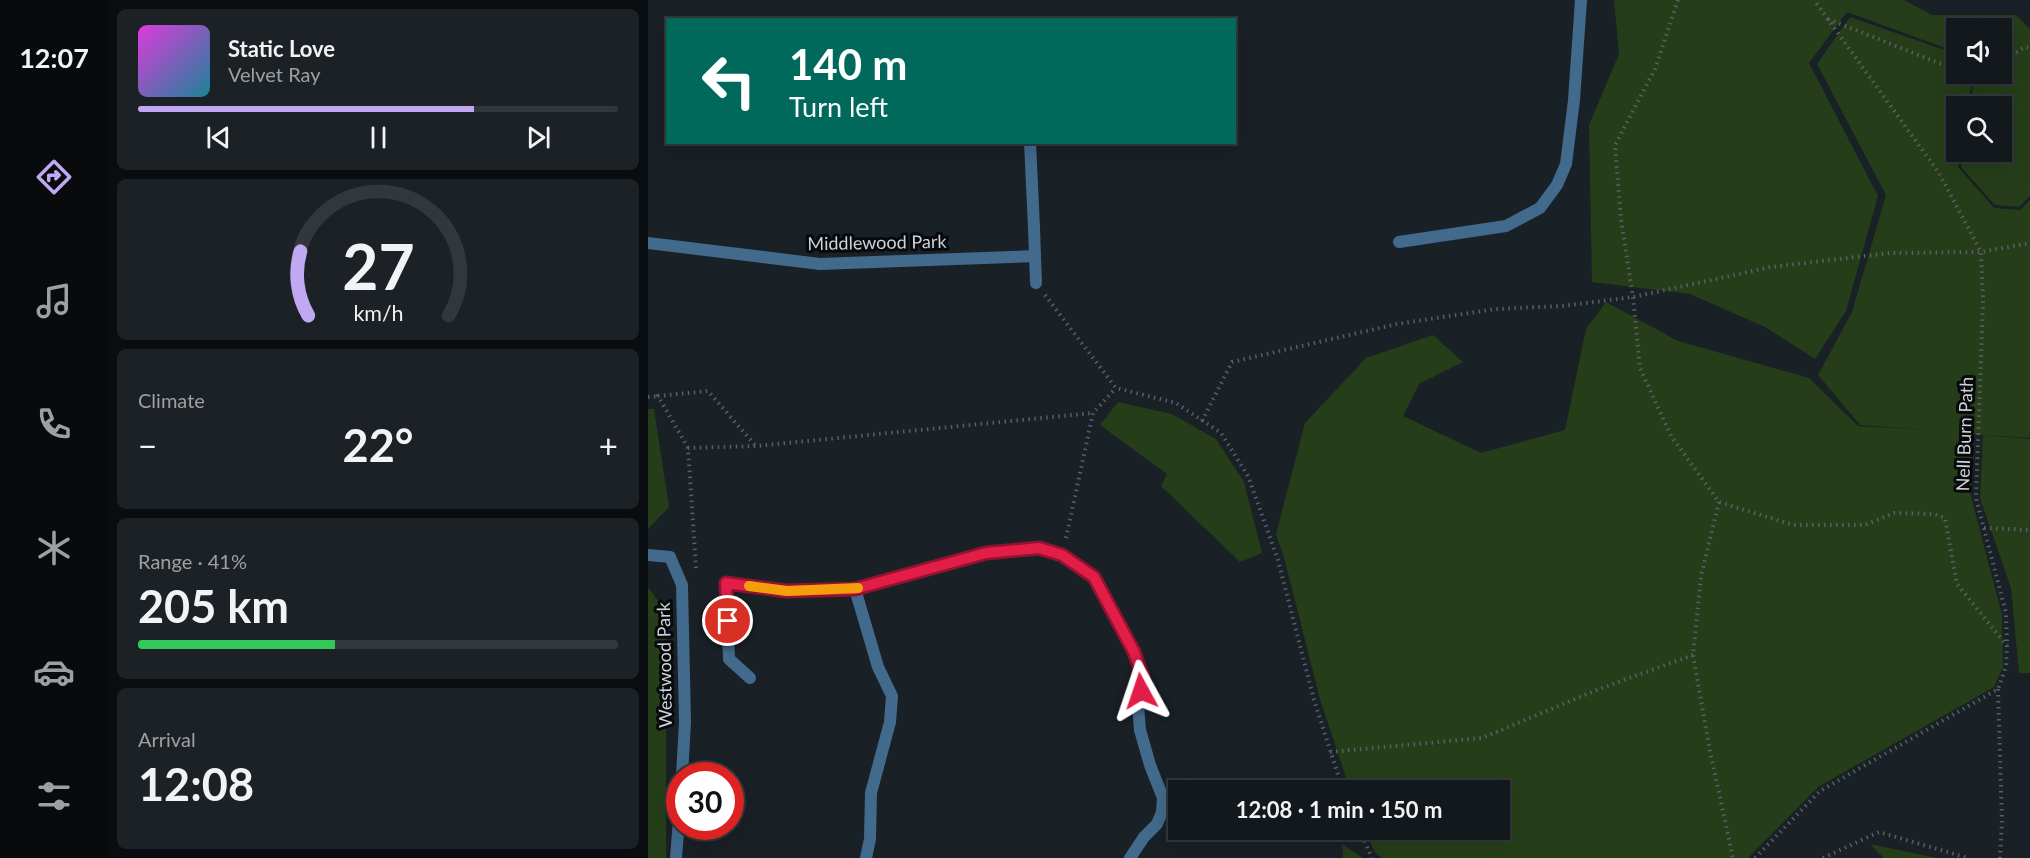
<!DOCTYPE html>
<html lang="en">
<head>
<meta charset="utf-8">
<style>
  body { margin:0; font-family:Lato,sans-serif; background:#1c2125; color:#f1f3f6; height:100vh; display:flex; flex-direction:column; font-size:22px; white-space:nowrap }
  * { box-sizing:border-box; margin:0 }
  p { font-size:20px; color:#9da0a3 }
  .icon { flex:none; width:33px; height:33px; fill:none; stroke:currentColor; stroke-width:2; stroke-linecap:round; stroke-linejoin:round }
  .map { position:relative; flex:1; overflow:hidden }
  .side { display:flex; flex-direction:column; gap:9px; padding:9px; background:#0a0d0f; width:540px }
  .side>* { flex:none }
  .guide { position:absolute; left:18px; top:18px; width:570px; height:126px; border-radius:0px; box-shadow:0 6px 24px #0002,0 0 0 2px #32373b; background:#00695c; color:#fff; overflow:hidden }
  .buttons { position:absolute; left:1298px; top:18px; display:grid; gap:12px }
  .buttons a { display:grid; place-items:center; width:66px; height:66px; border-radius:0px; background:#13181c; box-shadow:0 6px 24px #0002,0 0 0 2px #32373b; font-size:30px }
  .speed { position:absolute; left:18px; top:762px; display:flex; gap:12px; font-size:30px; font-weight:700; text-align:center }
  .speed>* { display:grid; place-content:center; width:78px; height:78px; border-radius:50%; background:#13181c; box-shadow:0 6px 24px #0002,0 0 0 2px #32373b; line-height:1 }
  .speed .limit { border:9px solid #d22; background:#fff; color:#111 }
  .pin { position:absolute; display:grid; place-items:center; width:51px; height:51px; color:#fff; margin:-26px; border:3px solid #fff; border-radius:50%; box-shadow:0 2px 6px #0007 }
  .me { position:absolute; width:66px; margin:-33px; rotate:355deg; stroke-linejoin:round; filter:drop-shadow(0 0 4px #0008) }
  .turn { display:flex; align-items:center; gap:21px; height:126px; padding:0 24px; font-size:27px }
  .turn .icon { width:78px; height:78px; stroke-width:2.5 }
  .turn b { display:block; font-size:42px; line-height:51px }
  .big { font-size:45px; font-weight:700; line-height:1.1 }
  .side .card { flex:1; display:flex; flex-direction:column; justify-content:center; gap:9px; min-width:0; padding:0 21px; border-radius:9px; background:#1c2125 }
  .side .dial { align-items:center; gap:0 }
  .dial svg { height:156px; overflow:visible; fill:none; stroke:#32373b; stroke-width:7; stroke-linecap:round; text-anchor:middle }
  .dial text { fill:#f1f3f6; stroke:none }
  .song { display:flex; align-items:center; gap:18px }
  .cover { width:72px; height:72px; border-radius:9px; background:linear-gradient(135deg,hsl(300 70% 55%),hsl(190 70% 35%)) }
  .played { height:6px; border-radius:3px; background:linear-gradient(90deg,#c1a8f3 70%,#32373b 70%) }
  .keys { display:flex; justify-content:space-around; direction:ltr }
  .heat { display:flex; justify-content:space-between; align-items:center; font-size:33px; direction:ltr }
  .charge { height:9px; border-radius:4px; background:linear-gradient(90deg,#34c759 41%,#32373b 0) }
  .trip { position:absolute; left:520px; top:780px; width:342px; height:60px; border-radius:0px; background:#13181c; box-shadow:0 6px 24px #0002,0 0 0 2px #32373b; font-weight:700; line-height:60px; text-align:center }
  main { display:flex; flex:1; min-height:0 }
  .menu { display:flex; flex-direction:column; width:108px; justify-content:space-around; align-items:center; background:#080a0b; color:#9da0a3 }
  .menu .icon { width:42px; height:42px }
  .menu .on { color:#c1a8f3 }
  .menu b { font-size:27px; color:#f1f3f6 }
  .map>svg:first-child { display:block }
</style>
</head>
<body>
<main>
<nav class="menu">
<b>12:07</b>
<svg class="icon on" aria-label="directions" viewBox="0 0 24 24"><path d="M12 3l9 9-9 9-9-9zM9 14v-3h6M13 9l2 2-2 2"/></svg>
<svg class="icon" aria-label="music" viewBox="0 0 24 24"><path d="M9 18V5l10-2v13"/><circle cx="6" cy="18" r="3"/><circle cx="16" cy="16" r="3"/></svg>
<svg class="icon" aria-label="phone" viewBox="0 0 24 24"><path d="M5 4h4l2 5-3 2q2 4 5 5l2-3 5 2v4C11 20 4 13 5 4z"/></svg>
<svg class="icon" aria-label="climate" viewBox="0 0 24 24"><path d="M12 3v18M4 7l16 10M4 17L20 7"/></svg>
<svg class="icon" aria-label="car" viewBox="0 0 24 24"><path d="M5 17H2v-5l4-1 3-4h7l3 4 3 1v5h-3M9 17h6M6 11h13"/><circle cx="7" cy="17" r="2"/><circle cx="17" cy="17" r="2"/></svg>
<svg class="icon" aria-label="filters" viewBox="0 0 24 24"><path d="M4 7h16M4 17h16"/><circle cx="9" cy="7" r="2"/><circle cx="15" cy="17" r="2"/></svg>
</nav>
<section class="side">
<div class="card">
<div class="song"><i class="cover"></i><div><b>Static Love</b><p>Velvet Ray</p></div></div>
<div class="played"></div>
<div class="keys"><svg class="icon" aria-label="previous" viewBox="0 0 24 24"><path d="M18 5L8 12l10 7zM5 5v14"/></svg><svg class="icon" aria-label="pause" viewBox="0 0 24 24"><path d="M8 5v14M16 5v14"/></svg><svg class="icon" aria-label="next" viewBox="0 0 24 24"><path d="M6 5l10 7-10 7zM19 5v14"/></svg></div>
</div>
<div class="card dial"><svg viewBox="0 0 100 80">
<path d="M14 69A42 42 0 1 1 86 69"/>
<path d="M14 69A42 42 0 0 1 10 36" stroke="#c1a8f3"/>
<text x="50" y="56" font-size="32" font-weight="700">27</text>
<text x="50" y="72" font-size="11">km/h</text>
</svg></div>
<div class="card"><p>Climate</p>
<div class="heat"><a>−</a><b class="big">22°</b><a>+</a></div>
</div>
<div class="card"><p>Range · 41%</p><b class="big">205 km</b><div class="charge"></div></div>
<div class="card"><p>Arrival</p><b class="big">12:08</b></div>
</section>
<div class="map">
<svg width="1382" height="858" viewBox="0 0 1382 858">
  <rect width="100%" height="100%" fill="#192026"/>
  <path fill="#253e19" d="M 966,0 L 1256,0 L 1284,15 L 1368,15 L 1382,29 L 1382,196 L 1371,207 L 1347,205 L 1313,167 L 1315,152 L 1353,152 L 1353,106 L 1322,106 L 1327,74 L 1353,74 L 1353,28 L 1308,28 L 1308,52 L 1199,12 L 1161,63 L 1230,196 L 1198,311 L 1167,359 L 1117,327 L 1042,294 L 944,282 L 941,125 L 971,54 Z
    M 1202,17 L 1308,54 L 1308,74 L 1325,74 L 1320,106 L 1308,106 L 1308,152 L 1313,152 L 1310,167 L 1346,208 L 1372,210 L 1382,200 L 1382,438 L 1324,434 L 1323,496 L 1354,615 L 1355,667 L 1346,687 L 1170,787 L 1100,858 L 734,858 L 727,853 L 717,830 L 852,830 L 852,790 L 702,790 L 672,699 L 637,561 L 628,534 L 657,423 L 718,358 L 785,335 L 815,362 L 771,384 L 755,416 L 833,453 L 917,430 L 938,329 L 958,302 L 1030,341 L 1161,378 L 1210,426 L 1277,430 L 1212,425 L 1170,375 L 1204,312 L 1238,195 L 1169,64 Z
    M 470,402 L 524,414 L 568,439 L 596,482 L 614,553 L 592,562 L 513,486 L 519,474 L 452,425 Z
    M 0,409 L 6,409 L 21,507 L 0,529 Z
    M 1335,435 L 1382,439 L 1382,673 L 1371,673 L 1363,588 L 1332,498 Z
    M 0,587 L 18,612 L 18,858 L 0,858 Z
    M 694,844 L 715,858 L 695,858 Z
    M 1222,844 L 1289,858 L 1236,858 Z"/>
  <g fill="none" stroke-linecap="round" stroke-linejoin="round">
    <path stroke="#595f65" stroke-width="4" stroke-dasharray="1.5 4.5" stroke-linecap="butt" d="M 1030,0 L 1007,69 L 967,145 L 973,220 L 985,297 L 992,368 L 1023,436 L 1071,502 L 1145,525 L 1217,525 L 1246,513 L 1286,514 L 1297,518 L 1309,584 L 1359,646
      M 1180,19 L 1298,66 L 1308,66
      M 1353,62 L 1377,47 L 1382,48
      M 397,295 L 468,388 L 528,403 L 573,433 L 600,476 L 630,560 L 666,700 L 695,790
      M 0,397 L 10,396
      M 554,421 L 584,362 L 749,324 L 848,309 L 914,306 L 985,297 L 1123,267 L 1242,253 L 1333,252 L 1382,243
      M 40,448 L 10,396 L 60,391 L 107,445
      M 1071,502 L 1053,576 L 1045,655 L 1062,751 L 1085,858
      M 1336,528 L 1382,530
      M 418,538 L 445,413 L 468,388
      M 48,568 L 40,448 L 108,446 L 445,413
      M 1350,689 L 1354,821 L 1352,858
      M 682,752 L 834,738 L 951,689 L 1045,655
      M 712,830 L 724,858
      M 1107,858 L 1172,791 L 1350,689 L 1358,667 L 1359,647 L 1358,613 L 1328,498 L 1335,301 L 1333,252 L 1291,173 L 1166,0
      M 1175,858 L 1231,832 L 1320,858"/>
    <path stroke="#416a8c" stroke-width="12" d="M 382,142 L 386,228
      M 751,242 L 858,226 L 892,208 L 909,185 L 918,164 L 926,100 L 933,0
      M 0,555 L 22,557
      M 78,583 L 81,659 L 102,678"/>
    <path stroke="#416a8c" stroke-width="12" d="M 386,228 L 387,256
      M 0,243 L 172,264 L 387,256 L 388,283
      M 22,557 L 34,585 L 37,722 L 34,776
      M 78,583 L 139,591 L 207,589
      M 28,858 L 32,807
      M 218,858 L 222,839 L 223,793 L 242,722 L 244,696 L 230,667 L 207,589 L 338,553 L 391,548 L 414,555 L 446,577 L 486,652 L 495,677 L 490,706 L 492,730 L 502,765 L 515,798 L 514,812 L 509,824 L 496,837 L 482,858"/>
  </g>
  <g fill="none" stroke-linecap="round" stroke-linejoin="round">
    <g stroke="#92132f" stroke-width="15">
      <path id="route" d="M 80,621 L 78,583 L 139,591 L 207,589 L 338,553 L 391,548 L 414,555 L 446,577 L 486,652 L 495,677 L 493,691"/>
    </g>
    <use href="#route" stroke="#e11d48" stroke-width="10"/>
    <path stroke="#f59e0b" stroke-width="10" d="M 101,586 L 139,591 L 210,588"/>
  </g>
  <g text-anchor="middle" stroke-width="6" stroke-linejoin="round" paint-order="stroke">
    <g font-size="18" fill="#cfd4d8" stroke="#07090c">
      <text transform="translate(229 243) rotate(-1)" y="6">Middlewood Park</text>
      <text transform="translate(1317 434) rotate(-88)" y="6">Nell Burn Path</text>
      <text transform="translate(17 665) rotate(-91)" y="6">Westwood Park</text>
    </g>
  </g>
</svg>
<div class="buttons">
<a><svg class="icon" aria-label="sound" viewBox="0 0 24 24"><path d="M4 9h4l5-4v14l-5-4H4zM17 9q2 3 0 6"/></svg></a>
<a><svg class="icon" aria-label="search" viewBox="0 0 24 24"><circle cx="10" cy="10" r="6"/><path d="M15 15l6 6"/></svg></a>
</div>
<div class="speed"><div class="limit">30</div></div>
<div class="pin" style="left:80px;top:621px;background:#d93025"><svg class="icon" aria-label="arrive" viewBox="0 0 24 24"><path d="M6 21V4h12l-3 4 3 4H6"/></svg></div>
<svg class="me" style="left:493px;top:691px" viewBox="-20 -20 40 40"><path d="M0-17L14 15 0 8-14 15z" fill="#e11d48" stroke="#fff" stroke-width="4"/></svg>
<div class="trip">12:08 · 1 min · 150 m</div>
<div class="guide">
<div class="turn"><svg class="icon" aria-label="left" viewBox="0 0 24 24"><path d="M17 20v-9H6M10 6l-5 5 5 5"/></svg><div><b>140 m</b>Turn left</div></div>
</div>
</div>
</main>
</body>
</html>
